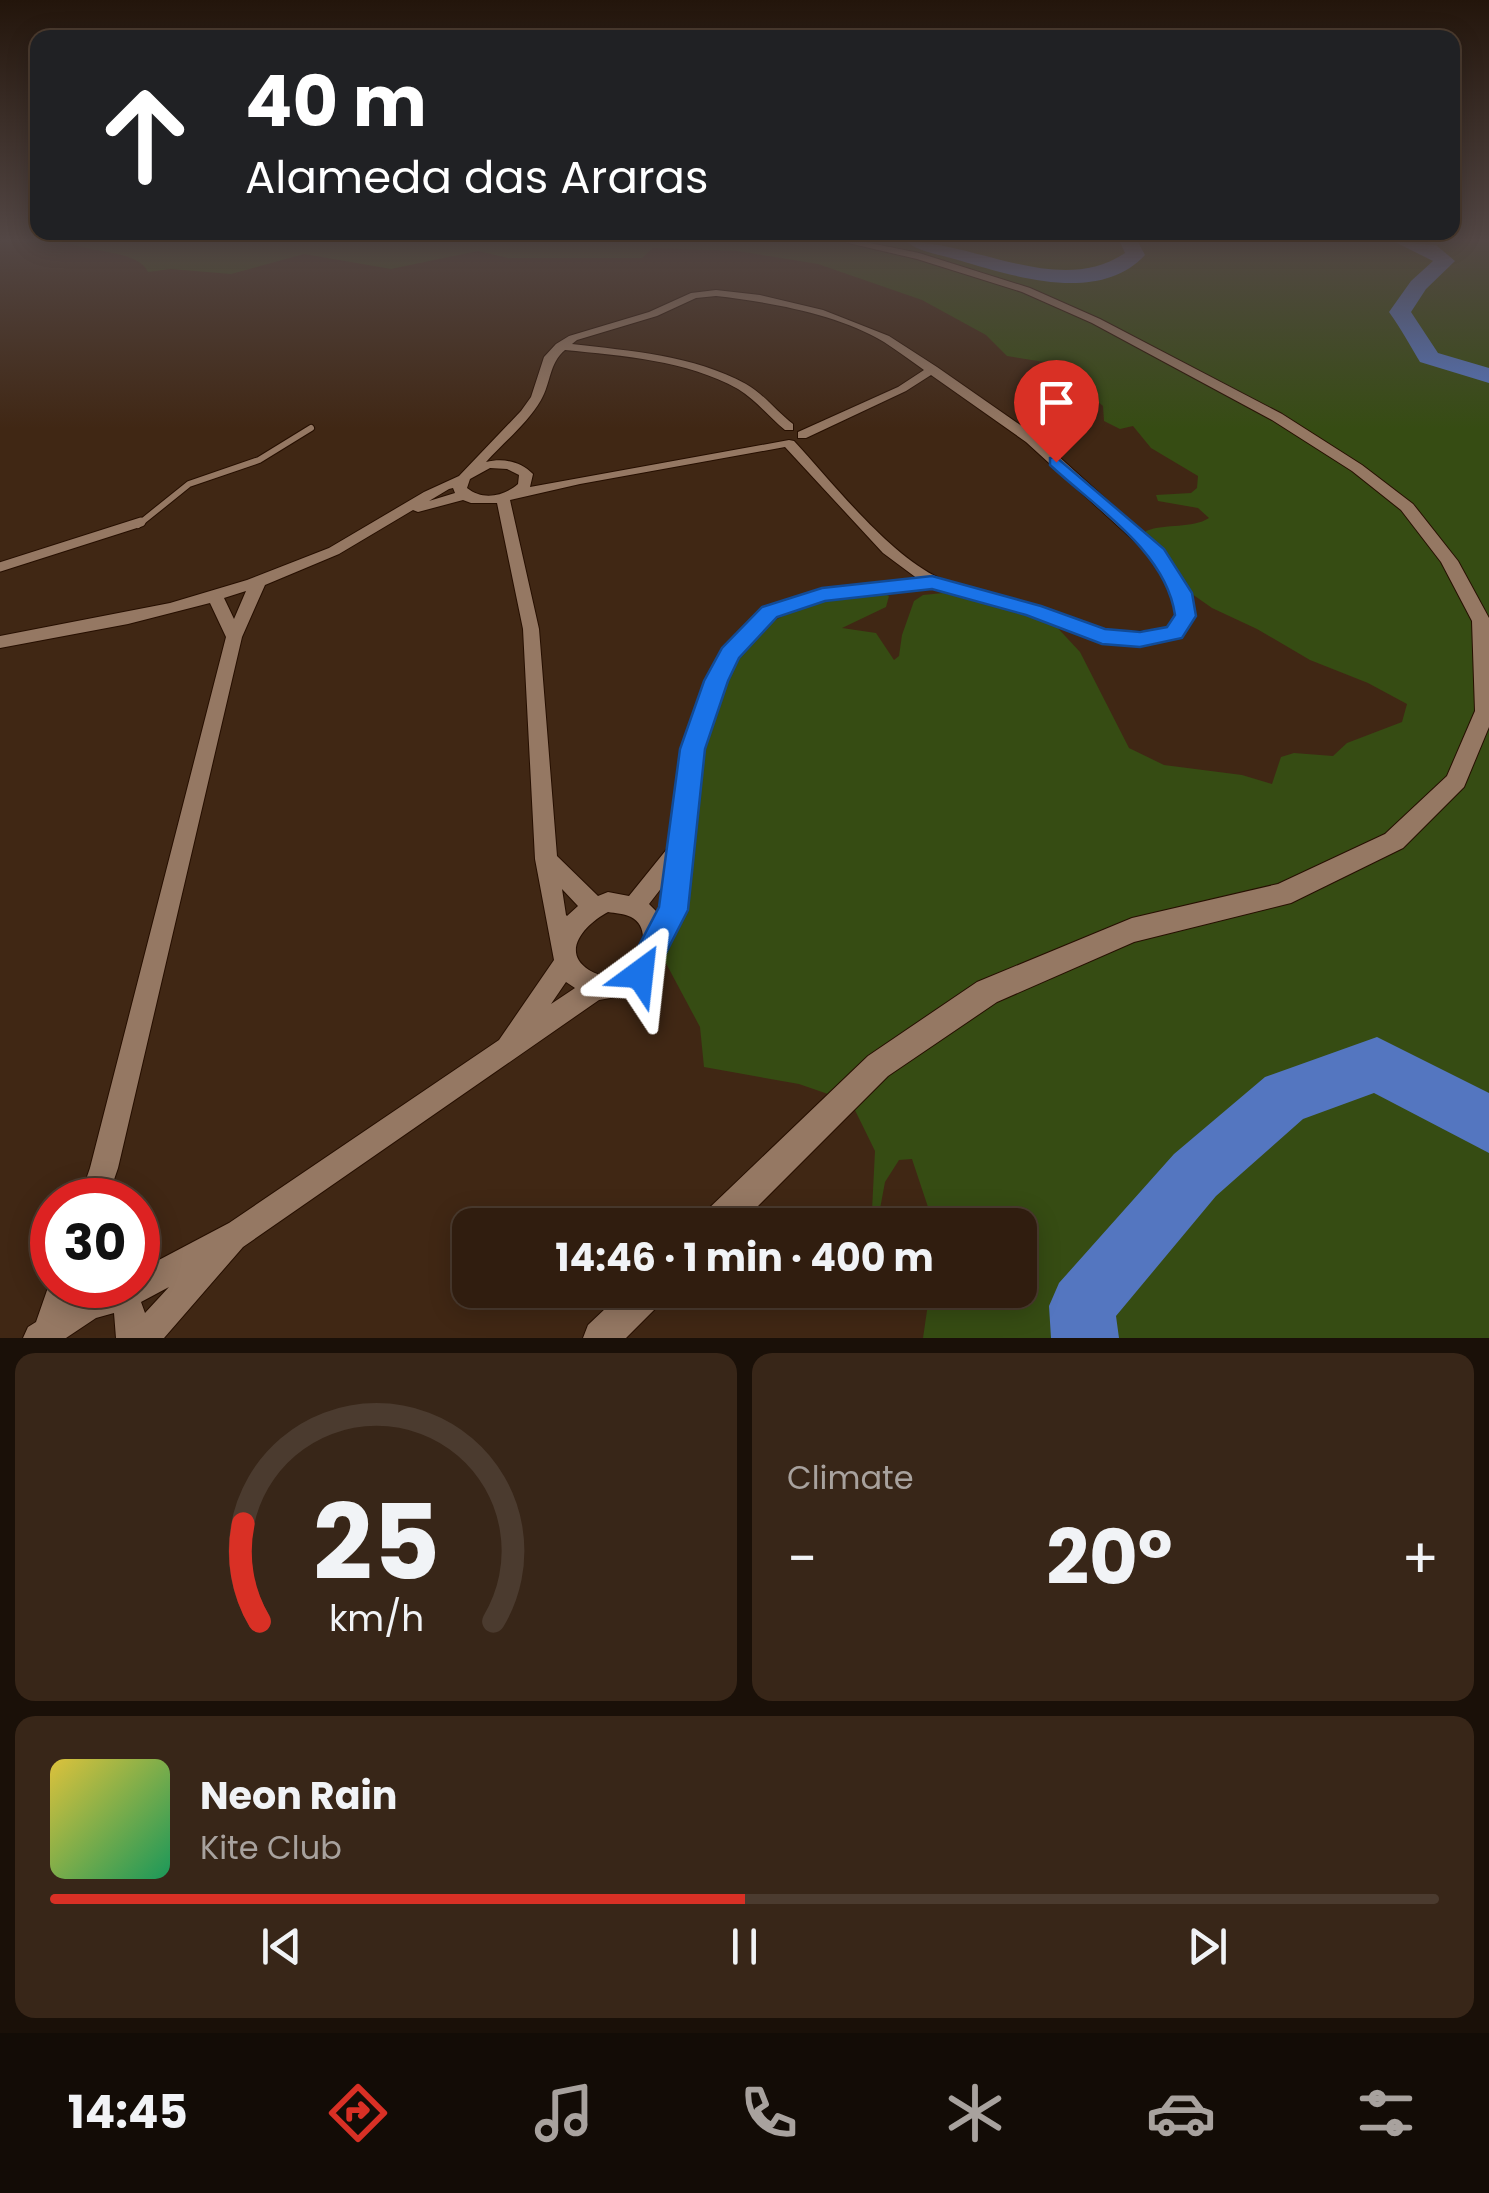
<!DOCTYPE html>
<html lang="en">
<head>
<meta charset="utf-8">
<style>
  body { margin:0; font-family:Poppins,sans-serif; background:#382618; color:#f1f3f6; height:100vh; display:flex; flex-direction:column; font-size:38px; white-space:nowrap }
  * { box-sizing:border-box; margin:0 }
  p { font-size:32px; color:#a8a29e }
  .icon { flex:none; width:55px; height:55px; fill:none; stroke:currentColor; stroke-width:2; stroke-linecap:round; stroke-linejoin:round }
  .map { position:relative; height:1338px; overflow:hidden }
  .details { display:flex; flex-direction:column; gap:15px; padding:15px; background:#1a1008; flex:1 }
  .details>* { flex:none }
  .guide { position:absolute; left:30px; top:30px; width:1430px; height:210px; border-radius:20px; box-shadow:0 5px 25px #0003,0 0 0 2px #4b3b2f; background:#202124; color:#fff; overflow:hidden }
  .speed { position:absolute; left:30px; top:1178px; display:flex; gap:20px; font-size:50px; font-weight:700; text-align:center }
  .speed>* { display:grid; place-content:center; width:130px; height:130px; border-radius:50%; background:#301d0f; box-shadow:0 5px 25px #0003,0 0 0 2px #4b3b2f; line-height:1 }
  .speed .limit { border:15px solid #d22; background:#fff; color:#111 }
  .pin { position:absolute; display:grid; place-items:center; width:85px; height:85px; color:#fff; margin:-102px -42px; border-radius:50% 50% 50% 0; rotate:-45deg; box-shadow:0 0 10px #0007 }
  .pin .icon { rotate:45deg }
  .me { position:absolute; width:110px; margin:-55px; rotate:30deg; stroke-linejoin:round; filter:drop-shadow(0 0 8px #0008) }
  .turn { display:flex; align-items:center; gap:35px; height:210px; padding:0 50px; font-size:45px }
  .turn .icon { width:130px; height:130px; stroke-width:2.5 }
  .turn b { display:block; font-size:70px; line-height:85px }
  .big { font-size:75px; font-weight:700; line-height:1.1 }
  .details .tile { flex:1; display:flex; flex-direction:column; justify-content:center; gap:15px; min-width:0; padding:0 35px; border-radius:20px; background:#382618 }
  .details .dial { align-items:center; gap:0 }
  .dial svg { height:260px; overflow:visible; fill:none; stroke:#4b3b2f; stroke-width:7; stroke-linecap:round; text-anchor:middle }
  .dial text { fill:#f1f3f6; stroke:none }
  .song { display:flex; align-items:center; gap:30px }
  .cover { width:120px; height:120px; border-radius:15px; background:linear-gradient(135deg,hsl(50 70% 55%),hsl(150 70% 35%)) }
  .played { height:10px; border-radius:5px; background:linear-gradient(90deg,#d93025 50%,#4b3b2f 50%) }
  .keys { display:flex; justify-content:space-around; direction:ltr }
  .heat { display:flex; justify-content:space-between; align-items:center; font-size:55px; direction:ltr }
  .details .tiles { flex:1; display:grid; gap:15px; grid-template-columns:1fr 1fr }
  .tile:last-child { grid-column:span 2 }
  .trip { position:absolute; left:452px; top:1208px; width:585px; height:100px; border-radius:20px; background:#301d0f; box-shadow:0 5px 25px #0003,0 0 0 2px #4b3b2f; font-weight:700; line-height:100px; text-align:center }
  .tabs { display:flex; height:160px; justify-content:space-around; align-items:center; background:#130c06; color:#a8a29e }
  .tabs .icon { width:70px; height:70px }
  .tabs .current { color:#d93025 }
  .tabs b { font-size:45px; color:#f1f3f6 }
  .map>svg:first-child { display:block }
</style>
</head>
<body>
<div class="map">
<svg width="1489" height="1338" viewBox="0 0 1489 1338">
  <rect width="100%" height="100%" fill="#402714"/>
  <path fill="#364c13" d="M 67,242 L 1489,242 L 1489,1338 L 923,1338 L 930,1290 L 1020,1290 L 1020,1225 L 934,1225 L 912,1159 L 899,1160 L 885,1182 L 877,1225 L 872,1210 L 875,1151 L 851,1102 L 799,1084 L 704,1067 L 700,1027 L 661,954 L 689,784 L 691,719 L 704,691 L 757,630 L 809,602 L 878,591 L 889,596 L 886,607 L 842,628 L 876,633 L 894,660 L 899,656 L 902,635 L 914,601 L 923,595 L 943,593 L 977,602 L 1009,602 L 1054,624 L 1080,652 L 1129,748 L 1164,765 L 1242,775 L 1272,784 L 1281,757 L 1294,753 L 1333,756 L 1347,743 L 1402,722 L 1407,704 L 1368,683 L 1310,660 L 1257,629 L 1212,608 L 1182,587 L 1145,540 L 1146,531 C 1166,523 1192,529 1209,518 L 1198,508 L 1158,501 L 1156,495 L 1191,493 L 1197,488 L 1198,476 L 1151,448 L 1133,426 L 1120,429 L 1104,421 L 1103,406 L 1067,376 L 1063,365 L 1007,356 L 986,335 L 922,300 L 818,264 L 737,251 L 653,248 L 642,258 L 508,258 L 478,251 L 391,269 L 304,254 L 231,274 L 171,269 L 148,272 C 138,250 90,253 67,242 Z"/>
  <g fill="none" stroke-linecap="round" stroke-linejoin="round">
    <path fill="#5476c0" fill-rule="evenodd" d="M 907,242 C 977,242 1060,297 1125,253 L 1120,242 L 1138,242 L 1145,255 C 1099,305 1013,276 958,260 C 942,255 919,252 907,242 Z
      M 1395,242 L 1436,245 L 1455,261 L 1426,289 L 1411,312 L 1438,353 L 1489,368 L 1489,383 L 1420,362 C 1410,345 1401,329 1389,312 L 1411,281 L 1433,261 Z
      M 1377,1037 L 1489,1093 L 1489,1153 L 1374,1093 L 1303,1119 L 1216,1196 L 1116,1316 L 1119,1338 L 1051,1338 L 1049,1306 L 1059,1283 L 1174,1154 L 1265,1077 Z"/>
    <g stroke="#260f00" stroke-width="8">
      <path id="service-far1" d="M 138,525 L 189,484 L 259,460 L 311,428"/>
    </g>
    <g stroke="#260f00" stroke-width="11">
      <path id="service" d="M 0,567 L 141,522"/>
    </g>
    <g stroke="#260f00" stroke-width="2">
      <path id="minor" d="M 716,290 L 760,295 L 823,310 L 889,336 L 937,367 L 1036,436 L 1162,550 L 1190,593 L 1193,616 L 1180,637 L 1139,645 L 1102,643 L 1028,615 L 933,587 L 824,600 L 775,616 L 737,657 L 725,681 L 703,749 L 685,910 L 663,960 L 644,984 L 627,995 L 599,1000 L 243,1247 L 164,1338 L 116,1338 L 114,1313 L 96,1318 L 66,1338 L 23,1338 L 28,1327 L 36,1322 L 52,1276 L 52,1285 L 79,1285 L 76,1295 L 104,1285 L 138,1285 L 138,1271 L 229,1223 L 499,1040 L 554,960 L 535,859 L 523,629 L 497,503 L 471,503 L 463,500 L 418,512 L 413,510 L 339,554 L 265,585 L 242,637 L 118,1168 L 107,1200 L 79,1200 L 90,1168 L 226,637 L 210,603 L 128,624 L 0,648 L 0,636 L 170,603 L 247,580 L 329,548 L 424,492 L 459,476 L 521,411 L 531,397 L 544,357 L 556,344 L 569,336 L 649,312 L 691,293 ZM 716,296 C 769,302 838,314 884,342 C 898,351 911,361 924,370 L 898,387 L 798,432 L 798,438 L 806,438 L 906,391 L 931,375 L 1026,442 L 1151,556 L 1174,593 L 1177,616 L 1169,628 C 1110,638 1095,627 1042,608 C 1011,597 968,592 939,578 C 888,554 833,483 794,441 L 789,440 L 530,487 L 533,474 C 520,461 503,458 486,462 C 504,442 527,424 541,400 C 551,383 549,363 565,350 C 623,356 686,360 738,389 C 756,400 769,417 785,430 L 793,430 L 793,424 C 777,412 764,394 746,384 C 693,355 631,351 572,344 L 577,340 L 657,316 L 696,298 ZM 785,447 L 883,553 L 918,579 L 822,590 L 763,608 L 724,650 L 707,681 L 683,749 L 671,844 L 629,896 L 608,892 L 598,896 L 557,856 L 539,629 L 510,500 L 580,484 ZM 490,468 L 507,469 L 519,475 L 518,484 C 504,496 483,501 467,488 L 470,479 ZM 453,488 L 455,493 L 429,501 L 449,489 ZM 246,591 L 234,619 L 224,598 ZM 666,882 L 660,915 L 649,904 ZM 562,889 L 578,906 L 567,916 L 566,915 ZM 608,912 C 615,913 625,914 631,917 C 663,934 624,993 589,970 C 559,951 587,923 608,912 ZM 566,982 L 575,988 L 551,1004 ZM 169,1287 L 145,1313 L 141,1302 Z"/>
    </g>
    <g stroke="#260f00" stroke-width="2">
      <path id="tertiary" d="M 844,242 L 865,242 L 919,253 L 1030,288 L 1100,319 L 1282,414 L 1362,465 L 1413,504 L 1458,561 L 1489,618 L 1489,727 L 1464,787 L 1403,848 L 1291,903 L 1134,942 L 997,1002 L 888,1076 L 739,1225 L 699,1225 L 704,1213 L 868,1056 L 977,982 L 1132,918 L 1278,884 L 1385,834 L 1447,776 L 1475,711 L 1472,621 L 1441,562 L 1401,510 L 1352,471 L 1272,420 L 1092,323 L 1022,292 L 917,259 Z
        M 625,1290 L 667,1290 L 662,1302 L 626,1338 L 583,1338 L 588,1325 Z"/>
    </g>
    <use href="#service-far1" stroke="#957863" stroke-width="6"/>
    <use href="#service" stroke="#957863" stroke-width="9"/>
    <use href="#minor" fill="#957863" fill-rule="evenodd"/>
    <use href="#tertiary" fill="#957863" fill-rule="evenodd"/>
  </g>
  <linearGradient id="sky" x2="0" y2="1"><stop stop-color="#23150b"/><stop offset="0.56" stop-color="#534745"/><stop offset="1" stop-color="#534745" stop-opacity="0"/></linearGradient>
  <rect width="1489" height="429" fill="url(#sky)"/>
  <path fill="#1a73e8" stroke="#114b97" stroke-width="2.5" d="M 1056,457 L 1164,549 L 1192,593 L 1196,616 L 1182,638 L 1140,647 L 1102,644 L 1026,615 L 932,589 L 825,601 L 777,617 L 739,658 L 728,681 L 705,749 L 688,910 L 650,984 L 640,989 L 629,984 L 624,974 L 659,907 L 680,749 L 704,681 L 722,648 L 762,607 L 822,588 L 932,576 L 1041,606 L 1105,629 L 1140,632 L 1167,627 L 1175,615 C 1166,551 1095,507 1050,465 L 1050,458 Z"/>
</svg>
<div class="speed"><div class="limit">30</div></div>
<div class="pin" style="left:1056px;top:462px;background:#d93025"><svg class="icon" aria-label="arrive" viewBox="0 0 24 24"><path d="M6 21V4h12l-3 4 3 4H6"/></svg></div>
<svg class="me" style="left:640px;top:974px" viewBox="-20 -20 40 40"><path d="M0-17L14 15 0 8-14 15z" fill="#1a73e8" stroke="#fff" stroke-width="4"/></svg>
<div class="trip">14:46 · 1 min · 400 m</div>
<div class="guide">
<div class="turn"><svg class="icon" aria-label="ahead" viewBox="0 0 24 24"><path d="M12 20V5M6 11l6-6 6 6"/></svg><div><b>40 m</b>Alameda das Araras</div></div>
</div>
</div>
<section class="details">
<div class="tiles">
<div class="tile dial"><svg viewBox="0 0 100 80">
<path d="M14 69A42 42 0 1 1 86 69"/>
<path d="M14 69A42 42 0 0 1 9 39" stroke="#d93025"/>
<text x="50" y="56" font-size="32" font-weight="700">25</text>
<text x="50" y="72" font-size="11">km/h</text>
</svg></div>
<div class="tile"><p>Climate</p>
<div class="heat"><a>−</a><b class="big">20°</b><a>+</a></div>
</div>
<div class="tile">
<div class="song"><i class="cover"></i><div><b>Neon Rain</b><p>Kite Club</p></div></div>
<div class="played"></div>
<div class="keys"><svg class="icon" aria-label="previous" viewBox="0 0 24 24"><path d="M18 5L8 12l10 7zM5 5v14"/></svg><svg class="icon" aria-label="pause" viewBox="0 0 24 24"><path d="M8 5v14M16 5v14"/></svg><svg class="icon" aria-label="next" viewBox="0 0 24 24"><path d="M6 5l10 7-10 7zM19 5v14"/></svg></div>
</div>
</div>
</section>
<nav class="tabs">
<b>14:45</b>
<svg class="icon current" aria-label="directions" viewBox="0 0 24 24"><path d="M12 3l9 9-9 9-9-9zM9 14v-3h6M13 9l2 2-2 2"/></svg>
<svg class="icon" aria-label="music" viewBox="0 0 24 24"><path d="M9 18V5l10-2v13"/><circle cx="6" cy="18" r="3"/><circle cx="16" cy="16" r="3"/></svg>
<svg class="icon" aria-label="phone" viewBox="0 0 24 24"><path d="M5 4h4l2 5-3 2q2 4 5 5l2-3 5 2v4C11 20 4 13 5 4z"/></svg>
<svg class="icon" aria-label="climate" viewBox="0 0 24 24"><path d="M12 3v18M4 7l16 10M4 17L20 7"/></svg>
<svg class="icon" aria-label="car" viewBox="0 0 24 24"><path d="M5 17H2v-5l4-1 3-4h7l3 4 3 1v5h-3M9 17h6M6 11h13"/><circle cx="7" cy="17" r="2"/><circle cx="17" cy="17" r="2"/></svg>
<svg class="icon" aria-label="filters" viewBox="0 0 24 24"><path d="M4 7h16M4 17h16"/><circle cx="9" cy="7" r="2"/><circle cx="15" cy="17" r="2"/></svg>
</nav>
</body>
</html>
